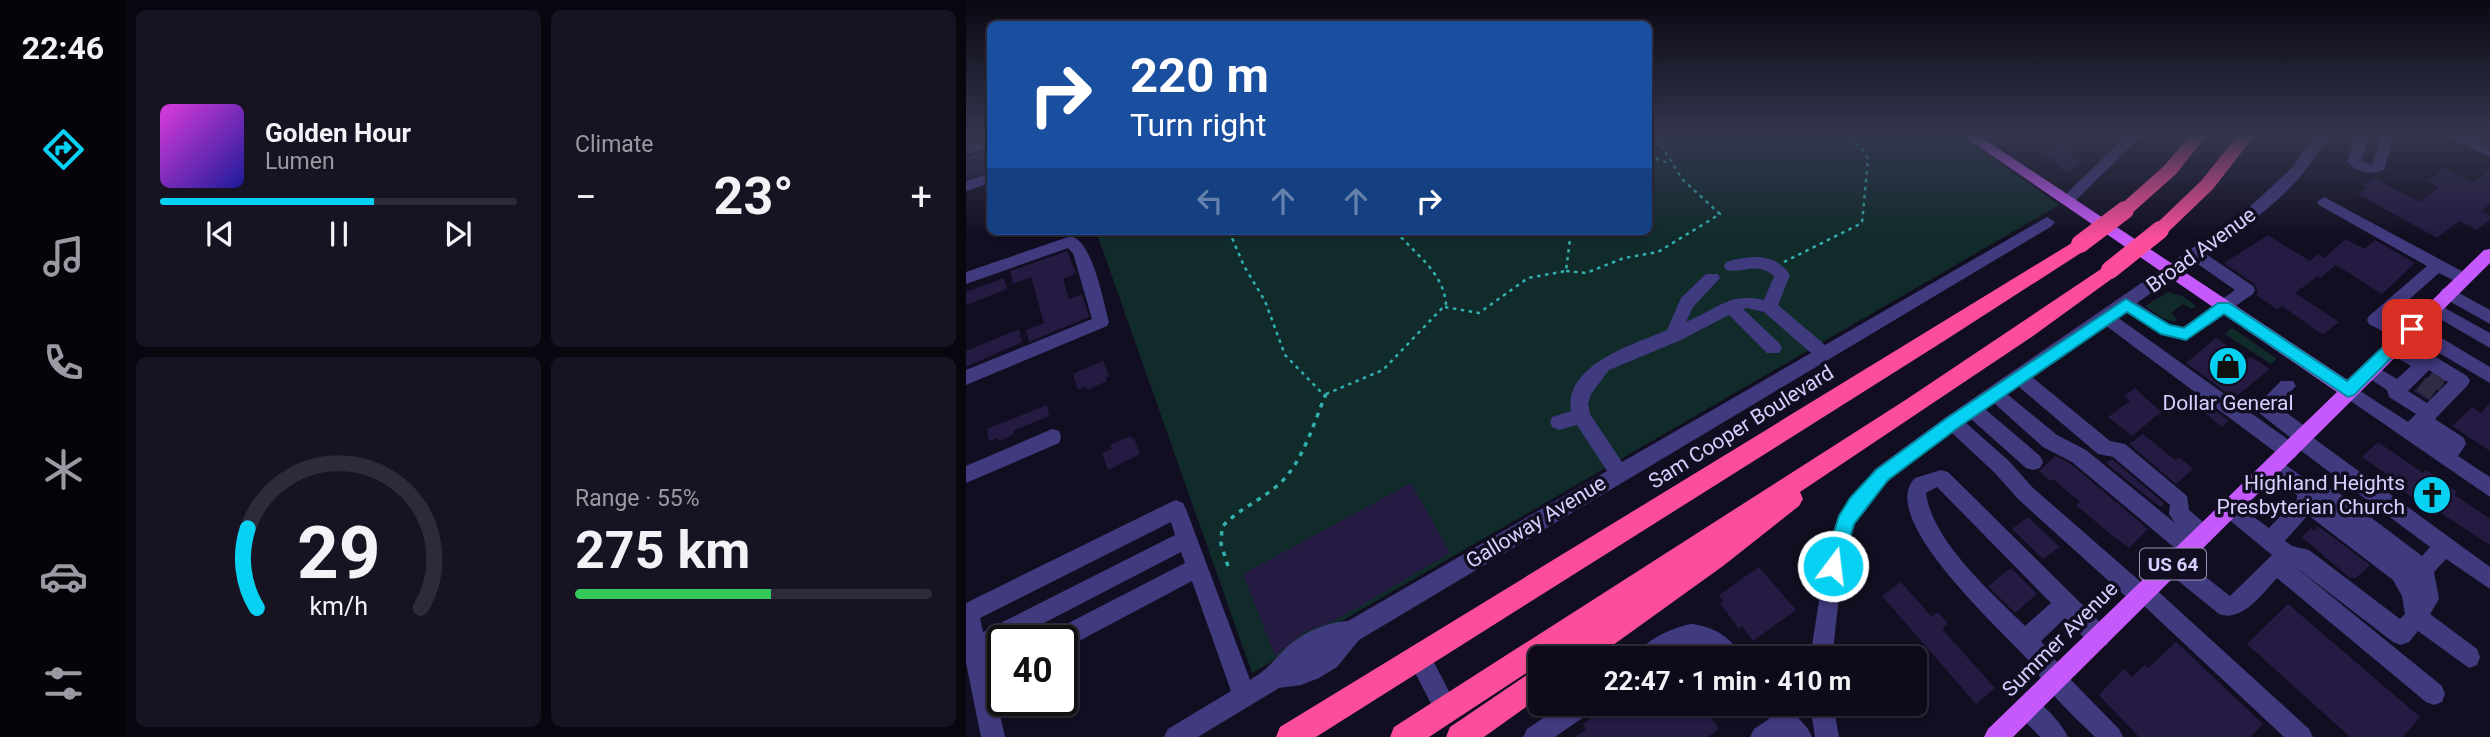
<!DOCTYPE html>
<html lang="en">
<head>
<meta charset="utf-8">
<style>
  body { margin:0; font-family:Roboto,sans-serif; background:#171322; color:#f1f3f6; height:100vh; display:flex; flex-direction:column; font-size:26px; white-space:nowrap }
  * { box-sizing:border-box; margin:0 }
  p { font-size:23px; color:#9b9aa2 }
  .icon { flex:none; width:38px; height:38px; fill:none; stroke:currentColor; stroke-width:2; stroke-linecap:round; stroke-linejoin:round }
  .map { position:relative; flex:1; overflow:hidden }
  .details { display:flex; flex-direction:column; gap:10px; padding:10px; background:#08060e; width:840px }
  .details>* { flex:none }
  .hud { position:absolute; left:21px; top:21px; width:665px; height:214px; border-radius:10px; box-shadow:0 2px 5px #0004,0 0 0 2px #2e2b38; background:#1a4fa0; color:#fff; overflow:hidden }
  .speed { position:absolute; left:21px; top:625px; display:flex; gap:14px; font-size:35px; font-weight:700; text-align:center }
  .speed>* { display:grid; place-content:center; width:91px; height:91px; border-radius:50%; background:#0e0a19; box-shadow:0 2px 5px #0004,0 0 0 2px #2e2b38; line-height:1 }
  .speed .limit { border:4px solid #111; border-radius:10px; background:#fff; color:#111 }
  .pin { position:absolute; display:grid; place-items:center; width:60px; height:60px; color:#fff; margin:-30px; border-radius:14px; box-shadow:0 4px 10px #0006 }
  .me { position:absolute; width:77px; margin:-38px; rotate:15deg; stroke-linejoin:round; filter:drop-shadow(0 0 5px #0008) }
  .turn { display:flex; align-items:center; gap:24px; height:147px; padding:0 28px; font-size:32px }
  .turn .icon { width:91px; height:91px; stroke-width:2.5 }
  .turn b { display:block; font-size:49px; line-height:60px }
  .lanes { display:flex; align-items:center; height:66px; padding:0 28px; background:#0003; justify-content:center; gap:35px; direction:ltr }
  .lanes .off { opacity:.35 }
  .big { font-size:52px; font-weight:700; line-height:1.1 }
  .details .card { flex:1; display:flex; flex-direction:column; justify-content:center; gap:10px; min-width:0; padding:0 24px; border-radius:10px; background:#171322 }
  .details .dial { align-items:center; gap:0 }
  .dial svg { height:182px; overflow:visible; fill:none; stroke:#2e2b38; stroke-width:7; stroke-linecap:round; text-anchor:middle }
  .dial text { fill:#f1f3f6; stroke:none }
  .song { display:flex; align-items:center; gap:21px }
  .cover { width:84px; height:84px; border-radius:10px; background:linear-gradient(135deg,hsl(300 70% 55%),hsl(240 70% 35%)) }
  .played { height:7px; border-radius:4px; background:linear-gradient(90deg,#06d1f3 60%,#2e2b38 60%) }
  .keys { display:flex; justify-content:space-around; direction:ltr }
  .heat { display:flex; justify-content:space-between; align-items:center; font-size:38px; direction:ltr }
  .charge { height:10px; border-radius:5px; background:linear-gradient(90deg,#34c759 55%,#2e2b38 0) }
  .details .tiles { flex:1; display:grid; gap:10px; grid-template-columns:repeat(2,1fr) }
  .trip { position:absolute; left:562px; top:646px; width:399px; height:70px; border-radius:10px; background:#0e0a19; box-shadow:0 2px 5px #0004,0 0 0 2px #2e2b38; font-weight:700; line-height:70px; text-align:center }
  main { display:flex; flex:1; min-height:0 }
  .dock { display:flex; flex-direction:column; width:126px; justify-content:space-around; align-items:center; background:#06040a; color:#9b9aa2 }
  .dock .icon { width:49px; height:49px }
  .dock .active { color:#06d1f3 }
  .dock b { font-size:32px; color:#f1f3f6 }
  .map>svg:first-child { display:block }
</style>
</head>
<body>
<main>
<nav class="dock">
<b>22:46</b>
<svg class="icon active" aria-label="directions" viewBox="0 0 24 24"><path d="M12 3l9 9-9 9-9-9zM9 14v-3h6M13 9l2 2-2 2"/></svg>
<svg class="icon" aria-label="music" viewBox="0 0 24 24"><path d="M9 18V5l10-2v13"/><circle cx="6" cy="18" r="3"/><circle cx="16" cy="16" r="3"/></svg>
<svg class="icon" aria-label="phone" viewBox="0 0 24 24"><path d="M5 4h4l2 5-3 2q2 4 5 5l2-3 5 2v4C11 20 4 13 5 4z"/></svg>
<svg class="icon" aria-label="climate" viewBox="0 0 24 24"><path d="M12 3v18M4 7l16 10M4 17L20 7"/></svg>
<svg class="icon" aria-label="car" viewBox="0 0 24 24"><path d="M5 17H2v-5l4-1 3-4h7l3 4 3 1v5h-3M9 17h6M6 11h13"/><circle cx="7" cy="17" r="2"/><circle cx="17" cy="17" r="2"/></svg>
<svg class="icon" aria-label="filters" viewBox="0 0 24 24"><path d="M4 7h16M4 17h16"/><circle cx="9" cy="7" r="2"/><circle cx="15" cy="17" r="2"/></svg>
</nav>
<section class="details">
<div class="tiles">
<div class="card">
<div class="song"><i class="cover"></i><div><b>Golden Hour</b><p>Lumen</p></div></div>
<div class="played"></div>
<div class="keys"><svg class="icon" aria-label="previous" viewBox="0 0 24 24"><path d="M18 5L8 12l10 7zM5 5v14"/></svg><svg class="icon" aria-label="pause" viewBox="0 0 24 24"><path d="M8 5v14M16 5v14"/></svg><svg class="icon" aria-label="next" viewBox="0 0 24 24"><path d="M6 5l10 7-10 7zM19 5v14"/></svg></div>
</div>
<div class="card"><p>Climate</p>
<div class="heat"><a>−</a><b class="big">23°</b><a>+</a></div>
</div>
<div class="card dial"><svg viewBox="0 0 100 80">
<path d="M14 69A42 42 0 1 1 86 69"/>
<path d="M14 69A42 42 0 0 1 10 34" stroke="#06d1f3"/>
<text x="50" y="56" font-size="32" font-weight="700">29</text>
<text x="50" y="72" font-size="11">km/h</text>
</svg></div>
<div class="card"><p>Range · 55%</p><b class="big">275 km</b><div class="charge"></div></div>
</div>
</section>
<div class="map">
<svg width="1524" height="737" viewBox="0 0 1524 737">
  <rect width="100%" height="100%" fill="#120e21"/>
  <path fill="#112b2b" d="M 683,135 L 993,135 L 1093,205 L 286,673 L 130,231 L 682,231 Z
    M 1202,292 L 1216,296 L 1230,306 L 1226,309 L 1217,304 L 1205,313 L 1211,319 L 1208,322 L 1198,319 L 1179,306 Z
    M 1266,328 L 1310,358 L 1310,360 L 1305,364 L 1259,334 Z"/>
  <path fill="#241a42" d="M 1096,141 L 1109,149 L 1103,152 L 1119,161 L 1100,172 L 1075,152 Z
    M 24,150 L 24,171 L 0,178 L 0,157 Z
    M 1478,168 L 1507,183 L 1524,169 L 1524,204 L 1515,211 L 1524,216 L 1524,219 L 1511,230 L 1493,221 L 1471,238 L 1392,194 L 1402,187 L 1397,185 L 1408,178 L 1453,202 L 1472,188 L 1461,181 Z
    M 1302,235 L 1344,261 L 1352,254 L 1358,258 L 1380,239 L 1398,249 L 1409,240 L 1449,263 L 1416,294 L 1370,265 L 1354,278 L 1352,276 L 1329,293 L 1373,322 L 1358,334 L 1354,333 L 1316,306 L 1311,309 L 1290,295 L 1292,293 L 1288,284 L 1258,263 Z
    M 101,251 L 110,273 L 97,279 L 103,299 L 116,294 L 123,317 L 63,342 L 60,330 L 78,323 L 65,277 L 47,284 L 44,271 Z
    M 38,278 L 41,289 L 0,305 L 0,292 Z
    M 53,329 L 56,342 L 0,367 L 0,351 Z
    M 1250,338 L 1282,359 L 1285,357 L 1304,369 L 1268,398 L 1220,363 Z
    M 137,361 L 143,376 L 140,378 L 141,381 L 122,390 L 120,386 L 112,390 L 107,374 Z
    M 1465,375 L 1478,382 L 1461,400 L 1447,391 Z
    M 1169,388 L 1195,412 L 1166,436 L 1142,417 L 1164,401 L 1158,396 Z
    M 1228,395 L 1263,421 L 1256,427 L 1225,402 L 1231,397 Z
    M 1524,403 L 1524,451 L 1486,426 L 1506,407 L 1515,413 Z
    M 81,405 L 83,416 L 47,431 L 48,434 L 33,441 L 32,438 L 23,441 L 21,429 Z
    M 1177,434 L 1209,460 L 1213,457 L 1227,469 L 1210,484 L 1163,444 Z
    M 164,436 L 166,439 L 168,438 L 174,454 L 142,470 L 136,453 L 146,449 L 144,445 Z
    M 1412,442 L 1457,473 L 1460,470 L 1476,480 L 1491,492 L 1489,495 L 1524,519 L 1524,545 L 1473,512 L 1470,515 L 1458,507 L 1434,488 L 1436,485 L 1396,457 Z
    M 1089,456 L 1105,464 L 1182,529 L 1163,548 L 1143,533 L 1110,505 L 1114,502 L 1087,479 L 1084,481 L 1073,471 Z
    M 1146,459 L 1199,504 L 1194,507 L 1140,463 Z
    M 445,483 L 484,553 L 370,620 L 338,632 L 309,656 L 277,574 Z
    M 1062,517 L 1094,547 L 1077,559 L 1046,529 Z
    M 1351,527 L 1356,529 L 1404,565 L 1390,578 L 1384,578 L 1336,537 L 1345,528 L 1348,531 Z
    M 793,567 L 830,610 L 787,641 L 776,626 L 773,629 L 754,603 L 757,601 L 753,595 Z
    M 1045,568 L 1071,594 L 1049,613 L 1022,586 Z
    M 935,582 L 966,617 L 972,612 L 982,624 L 976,629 L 1029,688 L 1010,704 L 916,596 Z
    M 1322,604 L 1454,717 L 1437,737 L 1384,737 L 1281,644 Z
    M 1210,642 L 1297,724 L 1284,737 L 1173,737 L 1133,695 L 1158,669 L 1166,677 L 1179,665 L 1182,668 Z
    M 645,704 L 736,704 L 753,729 L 742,737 L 609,737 L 620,730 L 617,724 Z"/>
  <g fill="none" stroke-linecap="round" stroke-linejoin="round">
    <path stroke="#302b42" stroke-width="16" stroke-dasharray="16 8" stroke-linecap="butt" d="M 1464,375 L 1481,386
      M 1455,384 L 1471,395"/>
    <path stroke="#31b0ae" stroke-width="2.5" stroke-dasharray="3.5 4.5" stroke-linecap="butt" d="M 682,161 L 691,159 L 703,163
      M 263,231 L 278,266 L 299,301 L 319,355 L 359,396
      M 818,262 L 896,223 L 902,159 L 896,148 L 878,135
      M 600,271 L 620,273 L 658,258 L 692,252 L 754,214 L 716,179 L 689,135
      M 479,307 L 513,313 L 562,278 L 600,271 L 605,231
      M 360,394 L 417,370 L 480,304 C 477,271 449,255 430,231"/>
    <path stroke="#31b0ae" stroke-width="3.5" stroke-dasharray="4.5 6" stroke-linecap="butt" d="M 262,566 L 255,544 L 256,527 C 272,509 294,501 312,485 C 337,463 347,424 360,394"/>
    <path fill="#403a7f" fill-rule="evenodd" d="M 1161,135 L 1176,135 L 1107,203 L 1097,203 L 1095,200 L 1097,197 Z
      M 1348,135 L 1362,135 C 1336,188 1287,221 1240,254 L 1287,286 L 1289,290 L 1287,294 L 1220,340 L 1195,335 L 1159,311 L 1151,317 L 1327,443 L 1325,438 L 1292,412 L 1289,407 L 1315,381 L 1327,381 L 1330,386 L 1311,406 L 1344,430 L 1346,437 L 1524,567 L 1524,589 L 1480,559 L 1468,572 L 1473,599 L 1464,614 L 1511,649 L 1514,657 L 1511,665 L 1503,668 L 1452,631 L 1443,642 L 1435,645 L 1427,642 L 1327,565 L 1476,686 L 1479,694 L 1476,702 L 1468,705 L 1460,702 L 1311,578 C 1297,593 1276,623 1253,614 L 1200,571 L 1197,564 L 1200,557 L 1207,554 L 1214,557 L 1264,596 L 1306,555 L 1256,514 L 1253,508 L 1256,502 L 1263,499 L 1303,528 L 1331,499 L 1331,495 L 1301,471 L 1298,465 L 1301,459 L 1308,457 L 1347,484 L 1370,491 L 1456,556 L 1464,547 L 1330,447 L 1332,451 L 1330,457 L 1323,459 L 1316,457 L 1139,325 L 1066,377 L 1144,441 L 1159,444 L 1221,496 L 1223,510 L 1244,528 L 1247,535 L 1244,542 L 1237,544 L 1231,542 L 1233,547 L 1230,554 L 1223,556 L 1216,554 L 1106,462 L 1077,447 L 1028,403 L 1019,409 L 1074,456 L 1077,462 L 1074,468 L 1067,470 L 1060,468 L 1005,419 L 1000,423 L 1043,461 L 1066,487 L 1176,583 L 1185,585 L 1343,729 L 1347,737 L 1318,737 L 1176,604 L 1166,602 L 1052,499 L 1029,473 L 986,433 C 952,459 908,484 889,525 C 875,554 871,623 866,658 L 844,658 L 862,544 L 873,515 L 909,469 L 980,417 L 1276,214 L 1327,167 ZM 1229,262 L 1269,290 L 1217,327 L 1205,325 L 1171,303 ZM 1052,386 L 1132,454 L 1147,457 L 1204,505 L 1203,514 L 1209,523 L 1120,450 L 1091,435 L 1041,394 ZM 1342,515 L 1427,580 L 1436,596 L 1439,614 L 1434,619 L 1343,550 L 1326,546 L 1319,541 Z
      M 1390,135 L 1404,135 L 1395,160 L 1406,165 L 1415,135 L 1429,135 L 1418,170 C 1403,175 1391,173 1381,161 Z
      M 1480,135 L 1498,135 L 1524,148 L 1524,157 Z
      M 24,139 L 24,147 L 0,155 L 0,146 Z
      M 24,173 L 24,183 L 0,191 L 0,181 Z
      M 1358,197 L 1503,275 L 1505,279 L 1497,285 L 1473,273 L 1421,319 L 1438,329 L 1446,323 L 1452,324 L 1524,367 L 1524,383 L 1446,337 L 1438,343 L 1403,324 L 1401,320 L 1403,316 L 1461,266 L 1353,205 L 1351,202 Z
      M 1081,217 L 1089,222 L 1086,226 L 393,640 L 371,667 L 353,678 L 335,685 L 313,688 L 232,737 L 198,737 L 202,729 L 265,691 L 226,581 L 96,650 L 96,640 L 82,640 L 85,632 L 219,563 L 215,552 L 45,640 L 37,640 L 37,645 L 21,653 L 24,665 L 37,659 L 37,682 L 28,687 L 39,737 L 15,737 L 0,663 L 0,603 L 203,503 L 210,500 L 217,503 L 220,509 L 284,680 C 301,670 304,664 317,651 C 334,634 359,622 382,621 L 641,471 L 611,425 L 593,430 L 586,427 L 584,422 L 586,417 L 605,411 C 598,364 669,344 701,330 L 715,298 L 740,274 L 752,274 L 754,278 L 727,307 L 720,322 C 750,310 763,292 798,300 L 808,276 C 790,261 778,274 760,270 L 758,266 L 760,262 C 783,255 809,252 824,275 L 812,305 L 859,345 ZM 781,308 L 798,312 L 845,353 L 656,462 L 624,414 L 622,404 L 625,394 L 643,370 L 715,340 L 763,315 L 801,353 L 813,353 L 816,348 L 813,343 L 777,309 ZM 205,522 L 209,535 L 17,632 L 14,618 Z
      M 105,236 C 127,242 137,301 143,322 L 141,326 L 0,385 L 0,370 L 126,319 L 107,253 L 102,248 L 0,284 L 0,272 Z
      M 1482,287 L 1524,310 L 1524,324 L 1476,297 L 1474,293 L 1476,289 Z
      M 1468,302 L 1524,333 L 1524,348 L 1462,312 L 1460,308 Z
      M 1428,340 L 1456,356 L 1468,356 L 1501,376 L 1504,381 L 1501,386 L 1469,419 L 1498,438 L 1500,444 L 1492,456 L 1524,477 L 1524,497 L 1376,395 L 1373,390 L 1376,385 L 1382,383 L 1442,422 L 1450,414 L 1423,397 L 1421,390 L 1398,375 L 1395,370 L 1398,365 L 1404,363 L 1431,379 L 1445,366 L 1422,352 L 1419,347 L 1422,342 ZM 1463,370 L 1482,382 L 1461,403 L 1442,391 Z
      M 86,429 L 93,431 L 95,437 L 93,443 L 0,483 L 0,466 Z
      M 975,470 L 982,472 L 1141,629 L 1144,637 L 1141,645 L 1133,648 L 1125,645 L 1099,618 L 1075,641 L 1104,679 L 1153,729 L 1157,737 L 1129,737 C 1113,721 1095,705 1081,687 C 1074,678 1070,669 1063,661 C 1037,631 909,518 949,478 ZM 971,487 L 1085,603 L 1059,626 C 1026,593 966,541 960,493 Z
      M 724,624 C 745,625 768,638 776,658 L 750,658 L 736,647 L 724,646 L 700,658 L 670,658 C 678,639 705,629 724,624 Z
      M 453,646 L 461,649 L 488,701 L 492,709 L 488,717 L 480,721 L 472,717 L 445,665 L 442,657 L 445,649 Z
      M 1061,695 C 1076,702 1095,722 1102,737 L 1074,737 L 1053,715 L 1049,707 L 1053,699 Z
      M 598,704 L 629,704 L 625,712 L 589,737 L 557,737 L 561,729 Z
      M 793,704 L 820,704 L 842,729 L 846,737 L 784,737 L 788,729 L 803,719 Z
      M 844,704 L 867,704 L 873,737 L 849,737 Z"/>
    <path fill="#c559fb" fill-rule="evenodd" d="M 996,135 L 1012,135 L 1383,381 L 1518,250 L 1524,249 L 1524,263 L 1047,737 L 1018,737 L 1022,729 L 1371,392 Z"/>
    <path fill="#fb4d99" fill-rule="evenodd" d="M 1224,135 L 1241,135 L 1210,174 L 1165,214 L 1153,214 L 1150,210 L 1153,206 L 1198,166 Z
      M 1272,135 L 1289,135 L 1247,189 L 1200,234 L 1188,234 L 1185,230 L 1188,226 L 1235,181 Z
      M 1114,238 L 1121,239 L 1123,244 L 1121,249 L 978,341 L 350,737 L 310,737 L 314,727 Z
      M 1144,263 L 1151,265 L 1154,270 L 1151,275 L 1067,336 L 834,492 L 837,499 L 833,506 L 757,566 L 629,658 L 593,658 L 596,649 L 583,658 L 574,658 L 574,664 L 463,737 L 424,737 L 428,727 L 941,399 Z
      M 574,666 L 574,697 L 518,737 L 480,737 L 484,727 Z"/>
    <path stroke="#fb4d99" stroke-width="18" d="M 1114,244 L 1159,210
      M 1144,270 L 1194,230"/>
  </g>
  <linearGradient id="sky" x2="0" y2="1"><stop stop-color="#0a0812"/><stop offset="0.57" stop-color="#33364e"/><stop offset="1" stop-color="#33364e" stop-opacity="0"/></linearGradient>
  <rect width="1524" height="238" fill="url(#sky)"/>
  <path fill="#06d1f3" stroke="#04889e" stroke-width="2" d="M 1160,299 L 1204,325 L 1218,328 L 1252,303 L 1263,303 L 1381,381 L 1440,325 L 1446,323 L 1454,329 L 1388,395 L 1382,397 L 1258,314 L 1220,340 L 1195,334 L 1161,312 L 993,427 L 922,480 L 888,524 L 874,572 L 867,574 L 861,572 L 858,566 L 873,516 L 884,498 L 910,470 L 981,418 Z"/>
  <defs>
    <g id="shop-disc" transform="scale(2.0125)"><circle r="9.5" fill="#06d1f3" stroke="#120e21"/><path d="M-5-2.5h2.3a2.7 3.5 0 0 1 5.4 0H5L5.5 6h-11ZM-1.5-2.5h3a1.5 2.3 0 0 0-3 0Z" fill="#111"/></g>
    <g id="church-disc" transform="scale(2.0125)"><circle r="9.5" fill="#06d1f3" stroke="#120e21"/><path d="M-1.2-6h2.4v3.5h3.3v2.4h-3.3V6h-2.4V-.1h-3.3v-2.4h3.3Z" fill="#111"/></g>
  </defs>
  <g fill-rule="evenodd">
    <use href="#shop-disc" x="1262" y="366"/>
    <use href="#church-disc" x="1466" y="495"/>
  </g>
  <g text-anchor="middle" stroke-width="7" stroke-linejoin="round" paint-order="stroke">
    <rect fill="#120e21" stroke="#9c95bc" stroke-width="2" x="1174" y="548.5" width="66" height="31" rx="5"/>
    <g font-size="19" font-weight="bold" fill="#d7cffe">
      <text x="1207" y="571">US 64</text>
    </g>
    <g font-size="21" fill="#d7cffe" stroke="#120e21">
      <text transform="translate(1235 250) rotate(-36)" y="7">Broad Avenue</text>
      <text transform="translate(775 427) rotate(-32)" y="7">Sam Cooper Boulevard</text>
      <text transform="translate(570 522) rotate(-31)" y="7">Galloway Avenue</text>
      <text transform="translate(1094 639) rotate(-45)" y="7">Summer Avenue</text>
    </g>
    <g font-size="21" fill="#d7cffe" stroke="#120e21">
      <text x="1262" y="410">Dollar General</text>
      <text x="1439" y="490" text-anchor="end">Highland Heights<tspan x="1439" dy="24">Presbyterian Church</tspan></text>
    </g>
  </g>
</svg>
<div class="speed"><div class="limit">40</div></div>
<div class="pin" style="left:1446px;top:329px;background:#d93025"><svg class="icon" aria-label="arrive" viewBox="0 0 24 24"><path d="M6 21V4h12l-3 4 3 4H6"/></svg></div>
<svg class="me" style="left:867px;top:566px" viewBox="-20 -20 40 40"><circle r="17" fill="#06d1f3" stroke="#fff" stroke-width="3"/><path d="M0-11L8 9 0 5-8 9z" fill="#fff"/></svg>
<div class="trip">22:47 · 1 min · 410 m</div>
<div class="hud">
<div class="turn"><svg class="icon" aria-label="right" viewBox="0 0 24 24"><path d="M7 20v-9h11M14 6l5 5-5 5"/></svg><div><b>220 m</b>Turn right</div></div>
<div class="lanes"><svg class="icon off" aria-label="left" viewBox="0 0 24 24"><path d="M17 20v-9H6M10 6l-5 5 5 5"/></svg><svg class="icon off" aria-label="ahead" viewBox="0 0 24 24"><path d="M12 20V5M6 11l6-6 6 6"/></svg><svg class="icon off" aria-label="ahead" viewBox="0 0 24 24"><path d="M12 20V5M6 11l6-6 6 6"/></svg><svg class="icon" aria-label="right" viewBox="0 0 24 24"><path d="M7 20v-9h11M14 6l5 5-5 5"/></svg></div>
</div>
</div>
</main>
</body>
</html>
